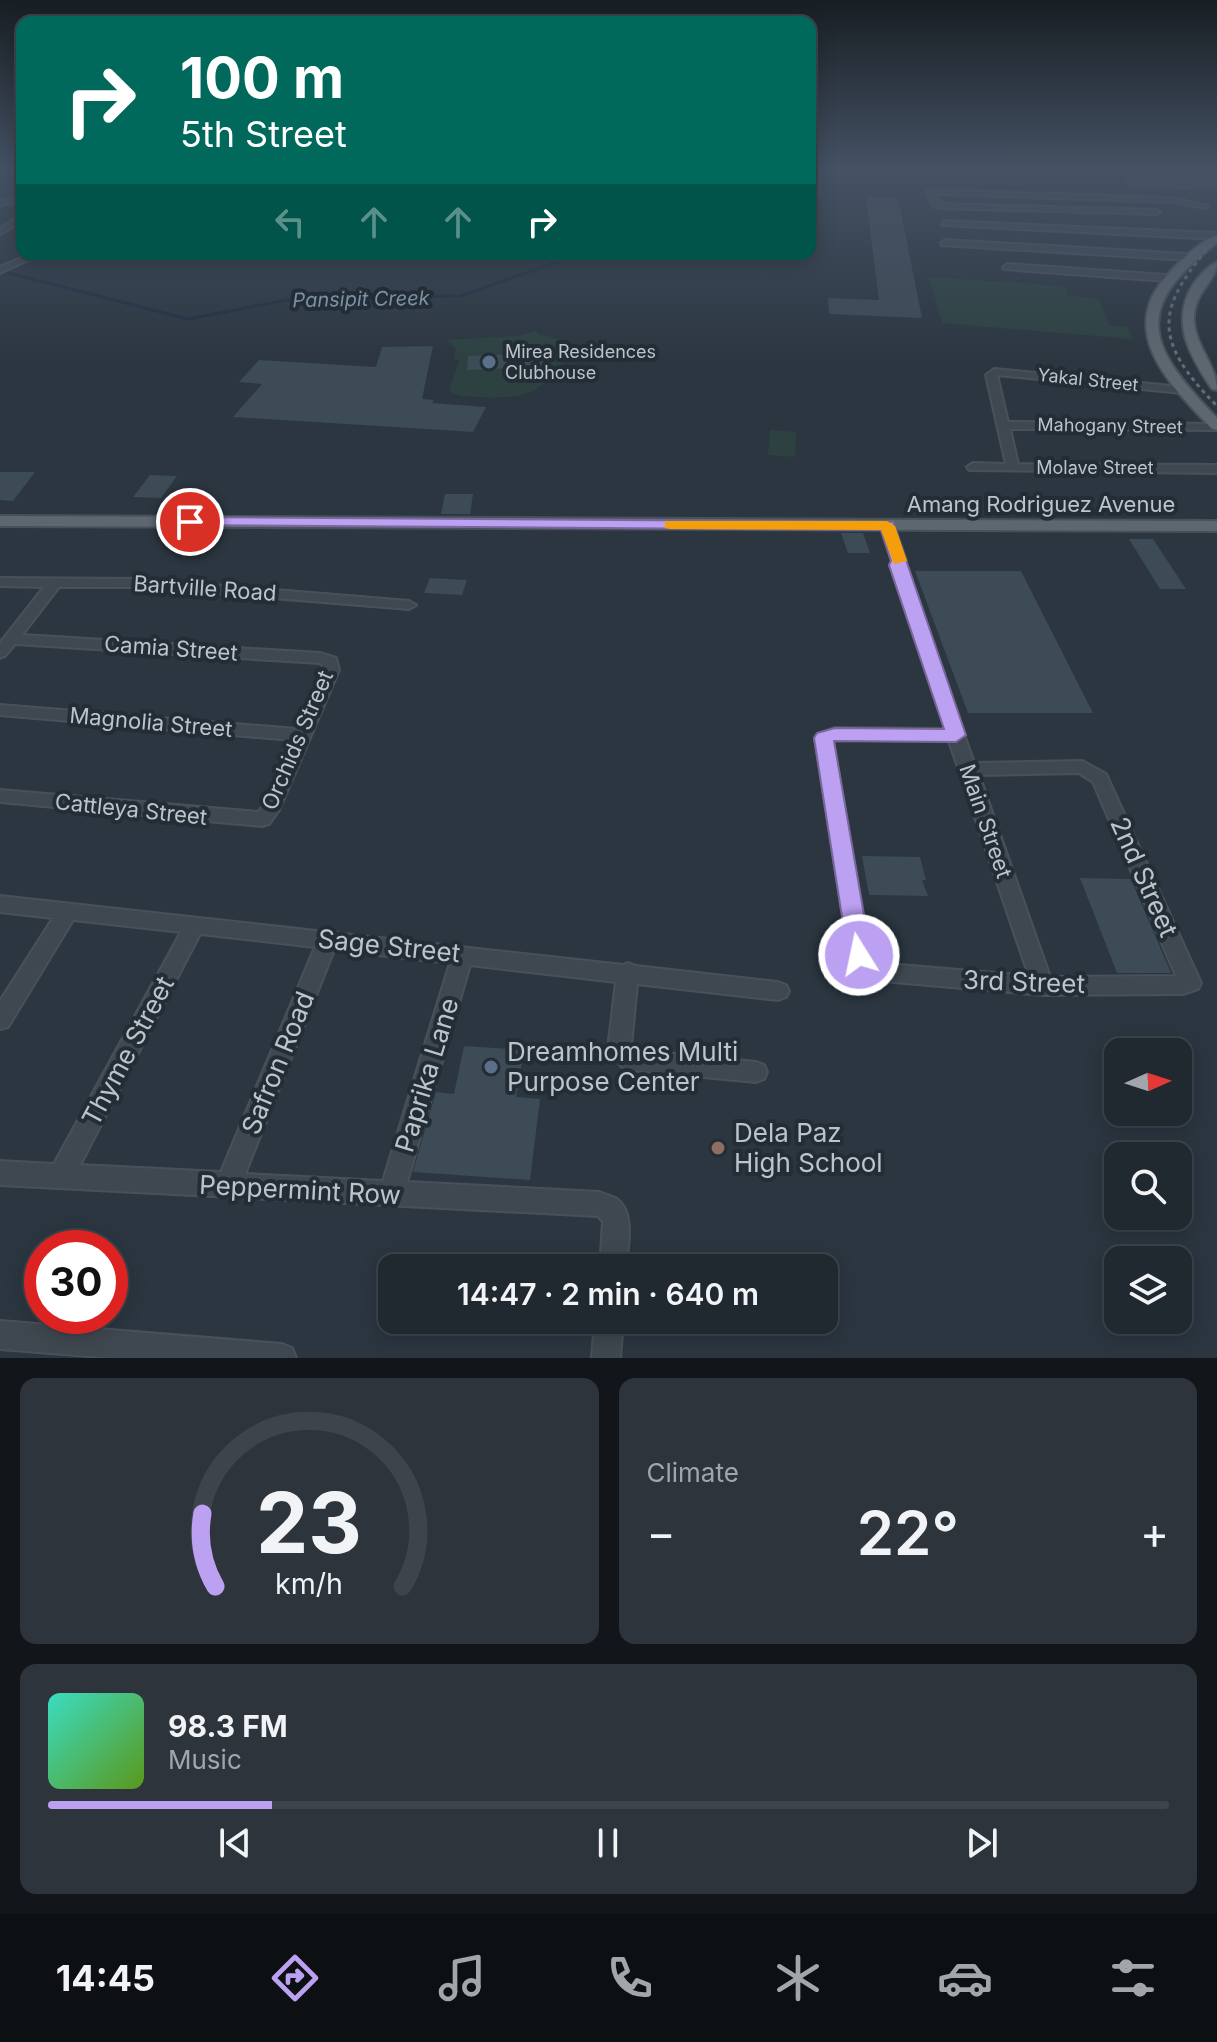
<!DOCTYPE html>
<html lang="en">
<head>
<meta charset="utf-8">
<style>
  body { margin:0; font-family:Inter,sans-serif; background:#2d343c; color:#f1f3f6; height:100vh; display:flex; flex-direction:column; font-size:30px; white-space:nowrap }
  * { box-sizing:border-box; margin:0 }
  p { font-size:26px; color:#a2a6ab }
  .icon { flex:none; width:44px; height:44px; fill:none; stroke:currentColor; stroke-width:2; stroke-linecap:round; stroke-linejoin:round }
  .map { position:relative; height:1358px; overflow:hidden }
  .side { display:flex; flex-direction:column; gap:20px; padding:20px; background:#12161a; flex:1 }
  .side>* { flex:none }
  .hud { position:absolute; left:16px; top:16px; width:800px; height:244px; border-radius:16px; box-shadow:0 4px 20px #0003,0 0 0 2px #3d444c; background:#00695c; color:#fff; overflow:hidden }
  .needle { width:52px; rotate:87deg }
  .tools { position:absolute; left:1104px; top:1038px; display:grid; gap:16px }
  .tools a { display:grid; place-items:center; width:88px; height:88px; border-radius:16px; background:#202830; box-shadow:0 4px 20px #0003,0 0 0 2px #3d444c; font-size:40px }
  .speed { position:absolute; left:24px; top:1230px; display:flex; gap:16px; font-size:40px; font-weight:700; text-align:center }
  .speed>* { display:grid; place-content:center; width:104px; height:104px; border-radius:50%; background:#202830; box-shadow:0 4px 20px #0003,0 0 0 2px #3d444c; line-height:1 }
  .speed .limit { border:12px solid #d22; background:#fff; color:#111 }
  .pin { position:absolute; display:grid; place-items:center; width:68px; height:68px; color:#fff; margin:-34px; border:4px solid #fff; border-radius:50%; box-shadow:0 2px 8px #0007 }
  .me { position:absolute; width:88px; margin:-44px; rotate:350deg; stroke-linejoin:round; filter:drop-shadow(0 0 6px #0008) }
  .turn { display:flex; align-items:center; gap:28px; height:168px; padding:0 32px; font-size:36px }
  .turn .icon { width:104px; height:104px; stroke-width:2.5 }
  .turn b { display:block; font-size:56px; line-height:68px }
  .lanes { display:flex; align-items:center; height:76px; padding:0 32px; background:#0003; justify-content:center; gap:40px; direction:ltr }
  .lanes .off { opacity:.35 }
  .big { font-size:60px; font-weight:600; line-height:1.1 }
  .side .widget { flex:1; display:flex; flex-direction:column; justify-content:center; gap:12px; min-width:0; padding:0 28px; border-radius:16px; background:#2d343c }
  .side .dial { align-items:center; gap:0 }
  .dial svg { height:208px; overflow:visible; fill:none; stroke:#3d444c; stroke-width:7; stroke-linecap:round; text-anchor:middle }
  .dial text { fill:#f1f3f6; stroke:none }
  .song { display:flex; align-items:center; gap:24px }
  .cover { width:96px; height:96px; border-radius:12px; background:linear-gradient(135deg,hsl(170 70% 55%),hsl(90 70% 35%)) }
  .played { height:8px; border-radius:4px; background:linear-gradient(90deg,#bca0f2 20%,#3d444c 20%) }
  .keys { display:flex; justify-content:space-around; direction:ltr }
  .heat { display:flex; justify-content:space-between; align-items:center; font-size:44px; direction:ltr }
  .side .tiles { flex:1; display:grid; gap:20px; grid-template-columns:1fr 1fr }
  .widget:last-child { grid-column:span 2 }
  .trip { position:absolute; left:378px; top:1254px; width:460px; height:80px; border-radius:16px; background:#202830; box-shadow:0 4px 20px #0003,0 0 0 2px #3d444c; font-weight:600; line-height:80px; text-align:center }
  .tabs { display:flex; height:128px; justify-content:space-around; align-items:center; background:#0d1013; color:#a2a6ab }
  .tabs .icon { width:56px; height:56px }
  .tabs .on { color:#bca0f2 }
  .tabs b { font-size:36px; color:#f1f3f6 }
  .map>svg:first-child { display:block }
</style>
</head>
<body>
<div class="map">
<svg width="1217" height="1358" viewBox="0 0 1217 1358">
  <rect width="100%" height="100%" fill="#2b3640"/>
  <path fill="#2d4141" d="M 929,277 L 1064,286 L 1068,295 L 1099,299 L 1109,325 L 1128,327 L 1132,339 L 942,323 Z
    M 537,331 L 538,334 L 563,340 L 570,349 C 549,392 525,400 479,397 C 468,396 457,398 449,390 L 459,361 L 454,359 L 455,348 L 446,340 L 516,336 Z
    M 770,430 L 796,432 L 795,457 L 768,455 Z"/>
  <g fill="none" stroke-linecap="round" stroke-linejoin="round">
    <path stroke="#1f2f3e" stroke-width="3" d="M 0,271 L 188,319 L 293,299 L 460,296 L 565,259"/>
  </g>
  <path fill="#3d4b56" d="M 810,168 L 817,168 L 823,196 L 810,200 Z
    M 1116,168 L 1217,168 L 1217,191 L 1129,188 Z
    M 866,197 L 898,198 L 922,318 L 829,314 L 828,298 L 879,300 Z
    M 433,346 L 422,399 L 434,400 L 432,403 L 486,407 L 473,432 L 233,417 L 262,384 L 239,382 L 259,360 L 376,367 L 382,347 Z
    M 545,353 L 546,367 L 467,370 L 468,356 Z
    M 0,472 L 35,472 L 13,501 L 0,500 Z
    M 150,475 L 177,476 L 161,498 L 133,497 Z
    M 445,494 L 473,494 L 470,514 L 441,514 Z
    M 841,533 L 863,533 L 870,553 L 848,553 Z
    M 1129,539 L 1153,539 L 1186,589 L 1160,589 Z
    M 915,571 L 1021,571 L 1093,713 L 968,713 Z
    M 430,578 L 467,580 L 462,595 L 424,593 Z
    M 862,856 L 920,857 L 926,880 L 922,880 L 928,896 L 869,895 Z
    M 1080,878 L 1131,879 L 1171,973 L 1117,973 Z
    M 464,1046 L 524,1050 L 516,1097 L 540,1099 L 530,1180 L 413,1172 L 436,1092 L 454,1094 Z"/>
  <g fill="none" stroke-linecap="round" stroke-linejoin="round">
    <g stroke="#48515a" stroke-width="4">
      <path id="minor" d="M 930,190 L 1174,198 L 1208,206 L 1204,208 L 1174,202 L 935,194 L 942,204 L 1156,210 L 1160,212 L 1156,214 L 941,208 L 933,206 L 926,192 Z
        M 22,194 L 22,199 L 0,206 L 0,201 Z
        M 22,215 L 22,221 L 0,234 L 0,228 Z
        M 945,221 L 1217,233 L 1217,239 L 942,225 Z
        M 945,240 L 1188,254 L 1192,257 L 1188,260 L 942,245 L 941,243 Z
        M 30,254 L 41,254 L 0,273 L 0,267 Z
        M 1007,264 L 1166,275 L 1171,278 L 1166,281 L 1004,269 L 1003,267 Z
        M 994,369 L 1182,387 L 1188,390 L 1182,393 L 997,375 L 1008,422 L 1217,424 L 1217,430 L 1010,429 L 1018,464 L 1217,465 L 1217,473 L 969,470 L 967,467 L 973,463 L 1006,464 L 986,375 Z
        M 887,522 L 894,526 L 906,561 L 904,565 L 974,763 L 1082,761 L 1106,774 L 1201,983 L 1198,989 L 1183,994 L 1043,995 L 870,980 C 859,976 854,965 849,955 L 815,738 L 818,734 L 835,728 L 946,729 L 890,565 L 892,561 L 880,526 ZM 836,740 L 949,741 L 1029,976 L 876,963 L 869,953 L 833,741 ZM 1079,773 L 1093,782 L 1176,976 L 1050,977 L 979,775 Z
        M 0,578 L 139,579 L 409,601 L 416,605 L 409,609 L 139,587 L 59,587 L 22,635 L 320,653 L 336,658 L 339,670 L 279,810 L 269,824 L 262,826 L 0,802 L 0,790 L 258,812 L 262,807 L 292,740 L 0,715 L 0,705 L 297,729 L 323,670 L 322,664 L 319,663 L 15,644 L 5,656 L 0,658 L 0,643 L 44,587 L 0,586 Z
        M 0,896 L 623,965 L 628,963 L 636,966 L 778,982 L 786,985 L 789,991 L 786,997 L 778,1000 L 637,984 L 631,1046 L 636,1050 L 756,1062 L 764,1065 L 767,1072 L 764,1079 L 756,1082 L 630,1070 L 622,1067 L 608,1049 L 616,982 L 470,965 L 407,1182 L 599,1192 C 604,1194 612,1196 617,1199 C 636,1213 627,1248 626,1268 L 600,1268 L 603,1222 L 598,1216 L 0,1185 L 0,1161 L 54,1164 L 181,932 L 73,920 L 8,1027 L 0,1029 L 0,1001 L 53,918 L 0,912 ZM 200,934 L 315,947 L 221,1172 L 80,1165 ZM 334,950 L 450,963 L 383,1181 L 245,1174 Z
        M 595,1320 L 623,1320 L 620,1358 L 592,1358 Z
        M 0,1321 L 282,1344 L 292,1348 L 296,1358 L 114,1358 L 0,1349 Z"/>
    </g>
    <g stroke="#48515a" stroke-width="4">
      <path id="major" d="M 1217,235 L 1217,243 C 1130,309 1148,347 1217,418 L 1217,430 L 1212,429 C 1170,385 1114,331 1169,273 C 1182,259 1199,242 1217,235 Z
        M 1217,262 C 1217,281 1194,292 1194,318 C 1194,346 1217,364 1217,390 L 1212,389 C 1190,356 1169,321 1194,283 C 1200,275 1208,266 1217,262 Z
        M 0,516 L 1217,521 L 1217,531 L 0,526 Z"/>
    </g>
    <use href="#minor" fill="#3f4850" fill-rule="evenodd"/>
    <use href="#major" fill="#5d6770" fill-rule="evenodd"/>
    <path stroke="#616d77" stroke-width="3" stroke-dasharray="4 4" stroke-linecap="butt" d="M 1217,238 C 1157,306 1149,337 1217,406"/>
  </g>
  <linearGradient id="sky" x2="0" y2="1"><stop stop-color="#181e23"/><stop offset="0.47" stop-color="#445264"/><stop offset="1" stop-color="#445264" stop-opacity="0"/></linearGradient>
  <rect width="1217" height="359" fill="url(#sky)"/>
  <path fill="#bca0f2" stroke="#7a689d" stroke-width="2" d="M 190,517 L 893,522 L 966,735 L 956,742 L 834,741 L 871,955 L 868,962 L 859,965 L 851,962 L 848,955 L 814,738 L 817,733 L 835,728 L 944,729 L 889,565 L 891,561 L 881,530 L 185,525 L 183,522 Z"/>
  <path fill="#f59e0b" d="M 665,521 L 887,521 L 895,526 L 907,561 L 894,564 L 881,530 L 670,529 L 665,528 Z"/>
  <g fill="#5c6f8a" stroke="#232d36" stroke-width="3">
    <circle cx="489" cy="362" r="8"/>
    <circle cx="491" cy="1067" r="8"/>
  </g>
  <circle fill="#8d6e63" stroke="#232d36" stroke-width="3" cx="718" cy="1148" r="8"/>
  <g text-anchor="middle" stroke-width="8" stroke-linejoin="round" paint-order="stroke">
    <g font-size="18" fill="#bcc3ca" stroke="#232d36" text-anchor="start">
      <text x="505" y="358">Mirea Residences<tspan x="505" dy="21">Clubhouse</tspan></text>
    </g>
    <g font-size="18" fill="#bcc3ca" stroke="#232d36">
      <text transform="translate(1088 380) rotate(6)" y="6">Yakal Street</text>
      <text transform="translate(1110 426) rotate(1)" y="6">Mahogany Street</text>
      <text x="1095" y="474">Molave Street</text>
    </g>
    <g font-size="20" font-style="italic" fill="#7a91a5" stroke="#232d36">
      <text transform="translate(361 299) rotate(-1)" y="7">Pansipit Creek</text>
    </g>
    <g font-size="22" fill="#bcc3ca" stroke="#232d36">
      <text x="1041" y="512">Amang Rodriguez Avenue</text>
      <text transform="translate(205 588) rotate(4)" y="8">Bartville Road</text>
      <text transform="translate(171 648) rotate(4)" y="8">Camia Street</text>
      <text transform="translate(151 722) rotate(5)" y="8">Magnolia Street</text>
      <text transform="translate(297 740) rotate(-67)" y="8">Orchids Street</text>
      <text transform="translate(131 809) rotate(6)" y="8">Cattleya Street</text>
      <text transform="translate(986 821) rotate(71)" y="8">Main Street</text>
    </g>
    <g font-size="26" fill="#bcc3ca" stroke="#232d36">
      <text transform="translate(1144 877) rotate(66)" y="9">2nd Street</text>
      <text transform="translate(389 946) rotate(6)" y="9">Sage Street</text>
      <text transform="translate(1024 982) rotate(2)" y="9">3rd Street</text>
      <text transform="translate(128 1051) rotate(-62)" y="9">Thyme Street</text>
      <text transform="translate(278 1063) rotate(-68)" y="9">Safron Road</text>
      <text transform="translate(427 1075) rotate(-73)" y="9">Paprika Lane</text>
      <text transform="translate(300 1190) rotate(3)" y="9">Peppermint Row</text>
    </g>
    <g font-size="26" fill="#bcc3ca" stroke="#232d36" text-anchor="start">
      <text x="507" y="1061">Dreamhomes Multi<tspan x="507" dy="30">Purpose Center</tspan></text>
      <text x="734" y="1142">Dela Paz<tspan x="734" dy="30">High School</tspan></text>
    </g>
  </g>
</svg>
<div class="tools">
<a><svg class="needle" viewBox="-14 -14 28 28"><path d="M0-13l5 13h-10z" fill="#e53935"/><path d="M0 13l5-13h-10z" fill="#a2a6ab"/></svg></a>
<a><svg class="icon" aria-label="search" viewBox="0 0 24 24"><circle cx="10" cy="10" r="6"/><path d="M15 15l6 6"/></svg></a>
<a><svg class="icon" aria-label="layers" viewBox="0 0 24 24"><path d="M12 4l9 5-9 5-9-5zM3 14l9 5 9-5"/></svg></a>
</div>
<div class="speed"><div class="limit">30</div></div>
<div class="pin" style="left:190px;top:522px;background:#d93025"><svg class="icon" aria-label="arrive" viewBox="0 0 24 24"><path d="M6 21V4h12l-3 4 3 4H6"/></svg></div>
<svg class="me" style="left:859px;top:955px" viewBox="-20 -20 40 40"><circle r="17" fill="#bca0f2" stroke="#fff" stroke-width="3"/><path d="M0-11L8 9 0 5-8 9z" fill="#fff"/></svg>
<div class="trip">14:47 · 2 min · 640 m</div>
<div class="hud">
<div class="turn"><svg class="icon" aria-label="right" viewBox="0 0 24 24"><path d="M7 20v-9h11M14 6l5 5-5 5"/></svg><div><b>100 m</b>5th Street</div></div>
<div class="lanes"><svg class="icon off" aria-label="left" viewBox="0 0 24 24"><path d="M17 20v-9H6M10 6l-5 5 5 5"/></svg><svg class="icon off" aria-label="ahead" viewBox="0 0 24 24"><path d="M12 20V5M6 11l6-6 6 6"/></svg><svg class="icon off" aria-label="ahead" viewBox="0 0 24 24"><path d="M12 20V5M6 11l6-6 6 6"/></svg><svg class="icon" aria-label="right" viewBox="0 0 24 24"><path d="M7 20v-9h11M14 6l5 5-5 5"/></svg></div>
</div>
</div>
<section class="side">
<div class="tiles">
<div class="widget dial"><svg viewBox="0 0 100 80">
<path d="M14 69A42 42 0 1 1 86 69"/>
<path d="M14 69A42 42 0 0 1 9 41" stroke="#bca0f2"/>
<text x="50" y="56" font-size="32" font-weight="700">23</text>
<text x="50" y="72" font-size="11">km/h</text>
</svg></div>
<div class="widget"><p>Climate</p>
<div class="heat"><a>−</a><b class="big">22°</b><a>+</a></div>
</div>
<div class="widget">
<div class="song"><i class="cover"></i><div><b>98.3 FM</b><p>Music</p></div></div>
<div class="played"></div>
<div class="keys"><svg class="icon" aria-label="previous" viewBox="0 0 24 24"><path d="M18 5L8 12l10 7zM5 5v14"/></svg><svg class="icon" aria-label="pause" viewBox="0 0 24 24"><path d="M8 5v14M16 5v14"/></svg><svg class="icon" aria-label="next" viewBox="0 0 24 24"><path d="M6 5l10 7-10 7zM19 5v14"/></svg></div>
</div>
</div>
</section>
<nav class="tabs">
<b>14:45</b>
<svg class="icon on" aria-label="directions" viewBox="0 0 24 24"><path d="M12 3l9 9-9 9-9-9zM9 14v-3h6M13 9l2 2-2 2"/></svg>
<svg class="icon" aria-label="music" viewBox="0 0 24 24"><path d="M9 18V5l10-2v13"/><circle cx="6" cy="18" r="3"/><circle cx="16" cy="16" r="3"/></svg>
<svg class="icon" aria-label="phone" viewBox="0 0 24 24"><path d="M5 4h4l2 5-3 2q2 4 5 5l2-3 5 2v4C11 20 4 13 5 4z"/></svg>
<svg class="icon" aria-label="climate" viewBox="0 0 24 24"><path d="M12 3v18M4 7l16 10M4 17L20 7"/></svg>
<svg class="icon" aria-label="car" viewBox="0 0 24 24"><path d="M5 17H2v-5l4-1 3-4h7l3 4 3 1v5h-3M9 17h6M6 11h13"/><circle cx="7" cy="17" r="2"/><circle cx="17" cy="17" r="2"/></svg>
<svg class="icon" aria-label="filters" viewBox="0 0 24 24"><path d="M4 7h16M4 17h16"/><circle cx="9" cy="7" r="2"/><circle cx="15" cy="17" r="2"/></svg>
</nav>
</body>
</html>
